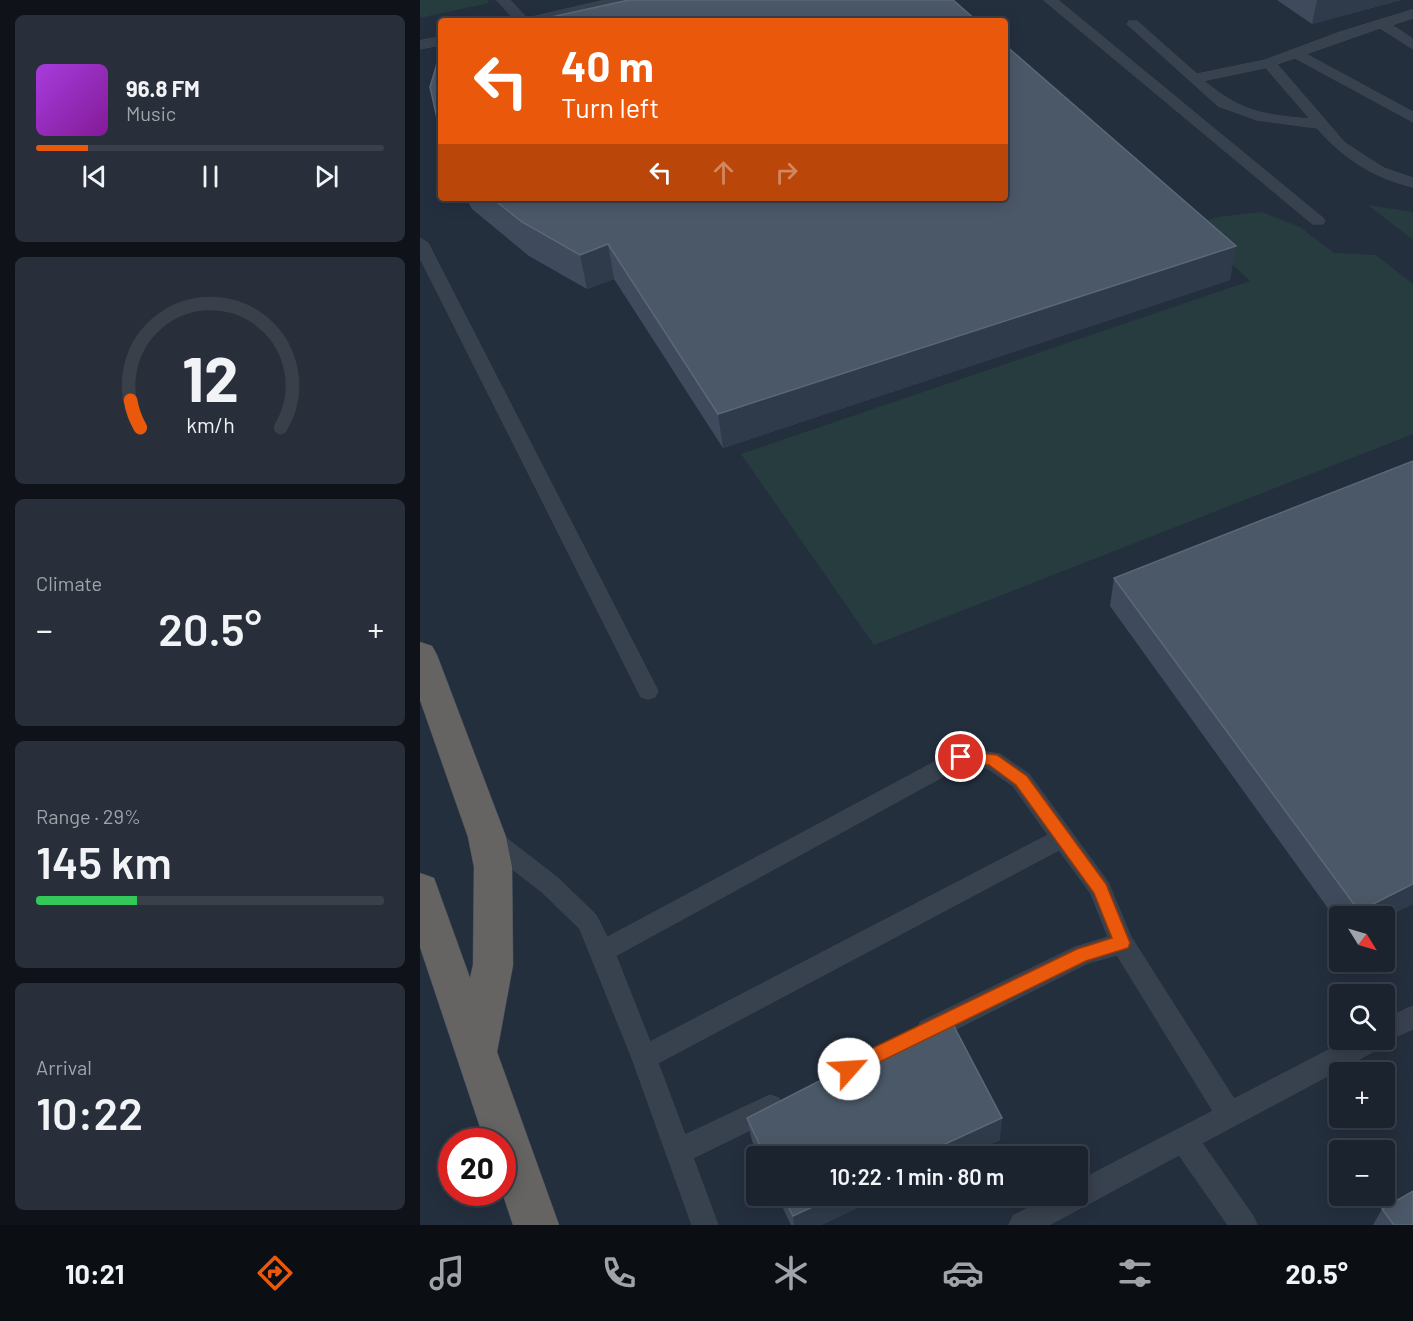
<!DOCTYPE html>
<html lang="en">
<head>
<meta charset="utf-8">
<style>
  body { margin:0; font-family:Barlow,sans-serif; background:#282f3a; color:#f1f3f6; height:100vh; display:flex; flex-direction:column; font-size:22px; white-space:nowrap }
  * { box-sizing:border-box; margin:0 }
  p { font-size:20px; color:#a0a4aa }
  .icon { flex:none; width:33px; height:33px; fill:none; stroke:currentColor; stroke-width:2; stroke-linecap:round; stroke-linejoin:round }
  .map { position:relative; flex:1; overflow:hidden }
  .sheet { display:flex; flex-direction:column; gap:15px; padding:15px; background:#0f1319; width:420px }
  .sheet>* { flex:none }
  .guide { position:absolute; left:18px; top:18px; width:570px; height:183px; border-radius:6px; box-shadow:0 3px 15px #0003,0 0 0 2px #39404a; background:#ea580c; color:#fff; overflow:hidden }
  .needle { width:39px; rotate:127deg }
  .tools { position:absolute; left:909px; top:906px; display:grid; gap:12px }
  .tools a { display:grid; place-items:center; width:66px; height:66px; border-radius:6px; background:#1b232e; box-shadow:0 3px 15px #0003,0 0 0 2px #39404a; font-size:30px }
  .speed { position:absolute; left:18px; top:1128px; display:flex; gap:12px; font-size:30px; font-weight:700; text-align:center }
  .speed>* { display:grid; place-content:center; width:78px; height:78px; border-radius:50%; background:#1b232e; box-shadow:0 3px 15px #0003,0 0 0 2px #39404a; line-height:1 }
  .speed .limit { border:9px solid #d22; background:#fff; color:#111 }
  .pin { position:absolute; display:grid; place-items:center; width:51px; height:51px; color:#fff; margin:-26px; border:3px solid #fff; border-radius:50%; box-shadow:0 2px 6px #0007 }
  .me { position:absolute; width:66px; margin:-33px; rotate:64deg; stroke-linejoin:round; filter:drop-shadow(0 0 4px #0008) }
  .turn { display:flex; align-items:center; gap:21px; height:126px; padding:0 24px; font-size:27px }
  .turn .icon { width:78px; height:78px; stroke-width:2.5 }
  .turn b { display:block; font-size:42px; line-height:51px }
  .lanes { display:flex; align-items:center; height:57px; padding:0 24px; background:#0003; justify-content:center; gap:30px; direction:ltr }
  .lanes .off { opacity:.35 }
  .big { font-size:45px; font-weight:600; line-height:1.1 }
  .sheet .tile { flex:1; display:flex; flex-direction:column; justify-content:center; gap:9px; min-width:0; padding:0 21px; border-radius:9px; background:#282f3a }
  .sheet .dial { align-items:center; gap:0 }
  .dial svg { height:156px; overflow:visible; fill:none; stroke:#39404a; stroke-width:7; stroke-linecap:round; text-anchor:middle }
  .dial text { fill:#f1f3f6; stroke:none }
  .song { display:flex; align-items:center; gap:18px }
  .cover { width:72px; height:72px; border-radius:9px; background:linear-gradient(135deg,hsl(280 70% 55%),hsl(290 70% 35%)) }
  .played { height:6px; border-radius:3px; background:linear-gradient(90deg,#ea580c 15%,#39404a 15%) }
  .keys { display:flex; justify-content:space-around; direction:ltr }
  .heat { display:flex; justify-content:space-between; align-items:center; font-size:33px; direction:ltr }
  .charge { height:9px; border-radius:4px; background:linear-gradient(90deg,#34c759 29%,#39404a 0) }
  .trip { position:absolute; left:326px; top:1146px; width:342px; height:60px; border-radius:6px; background:#1b232e; box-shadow:0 3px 15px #0003,0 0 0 2px #39404a; font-weight:600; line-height:60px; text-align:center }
  .tab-bar { display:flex; height:96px; justify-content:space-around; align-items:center; background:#0b0e12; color:#a0a4aa }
  .tab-bar .icon { width:42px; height:42px }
  .tab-bar .selected { color:#ea580c }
  .tab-bar b { font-size:27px; color:#f1f3f6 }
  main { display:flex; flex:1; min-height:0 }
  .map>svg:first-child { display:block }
</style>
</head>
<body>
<main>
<section class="sheet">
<div class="tile">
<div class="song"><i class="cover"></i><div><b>96.8 FM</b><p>Music</p></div></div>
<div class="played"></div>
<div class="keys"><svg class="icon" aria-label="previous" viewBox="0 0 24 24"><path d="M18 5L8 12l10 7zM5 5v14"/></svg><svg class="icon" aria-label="pause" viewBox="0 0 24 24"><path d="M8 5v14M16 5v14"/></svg><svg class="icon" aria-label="next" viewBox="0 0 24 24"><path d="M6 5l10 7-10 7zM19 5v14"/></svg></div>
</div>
<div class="tile dial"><svg viewBox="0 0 100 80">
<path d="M14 69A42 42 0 1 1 86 69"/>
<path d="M14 69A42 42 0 0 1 9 55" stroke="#ea580c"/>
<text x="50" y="56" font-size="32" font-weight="700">12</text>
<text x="50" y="72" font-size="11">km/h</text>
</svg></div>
<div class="tile"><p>Climate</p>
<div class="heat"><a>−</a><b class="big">20.5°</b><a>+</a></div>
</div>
<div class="tile"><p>Range · 29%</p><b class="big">145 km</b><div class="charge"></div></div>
<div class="tile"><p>Arrival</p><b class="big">10:22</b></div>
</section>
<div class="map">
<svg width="993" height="1225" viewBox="0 0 993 1225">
  <rect width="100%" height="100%" fill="#242f3e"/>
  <path fill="#263c3f" d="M 0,0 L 67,0 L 69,3 L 0,18 Z
    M 948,205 L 993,212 L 993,240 Z
    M 842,212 L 880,227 L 914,253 L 956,255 L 993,284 L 993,434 L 454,645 L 321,454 L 830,281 L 771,226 L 797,217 Z"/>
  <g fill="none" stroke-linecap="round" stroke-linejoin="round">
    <g stroke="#414a57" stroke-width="1">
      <path id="service" d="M 77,0 L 90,0 L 107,18 L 185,0 L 207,0 L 205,3 L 126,21 L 96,21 Z
        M 624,0 L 638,0 L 903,218 L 905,221 L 903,224 L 893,224 Z
        M 993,10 L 993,18 L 972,25 L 993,39 L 993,49 L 960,28 L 886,54 L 993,112 L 993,122 L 875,58 L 857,64 L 925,143 L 964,168 L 993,178 L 993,187 C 954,178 923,158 897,128 L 837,120 L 798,106 L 707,24 L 709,21 L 717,21 L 777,74 L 845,60 L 920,32 ZM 846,68 L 890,119 C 843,115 821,112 784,81 Z
        M 21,37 L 21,45 L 0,49 L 0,41 Z
        M 0,238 L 8,243 L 238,691 L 235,697 L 228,699 L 221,697 L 218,691 L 0,258 Z
        M 541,748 L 580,754 L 609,774 L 688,882 L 711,937 L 814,1099 L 928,1040 L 964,1040 L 964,1019 L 993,1006 L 993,1029 L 962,1043 L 960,1048 L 782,1143 L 833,1216 L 837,1225 L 808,1225 L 759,1155 L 629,1225 L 589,1225 L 593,1216 L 631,1196 L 657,1196 L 657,1182 L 793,1111 L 697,955 L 668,963 L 518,1038 L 509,1041 L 500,1038 L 497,1030 L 500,1022 L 655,947 L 688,937 L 671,894 L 639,850 L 238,1063 L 265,1135 L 350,1095 L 359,1098 L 363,1107 L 359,1116 L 273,1158 L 298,1225 L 272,1225 L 212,1058 L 160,929 L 122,892 L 61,845 L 58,838 L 61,831 L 69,829 L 77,831 L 138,878 L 176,915 L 187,937 ZM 543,766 L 567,768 L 593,786 L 628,835 L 230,1042 L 196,956 Z"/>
    </g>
    <g stroke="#434c59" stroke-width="1">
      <path id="trunk" d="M 0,642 L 12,646 L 17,655 L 86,837 L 92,867 L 93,965 L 77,1052 L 139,1225 L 93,1225 L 82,1192 L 82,1142 L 65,1142 L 0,947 L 0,873 L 14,878 L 50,978 L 53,965 L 54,867 L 48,837 L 0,700 Z"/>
    </g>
    <use href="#service" fill="#38414e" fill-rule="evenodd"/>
    <use href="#trunk" fill="#656462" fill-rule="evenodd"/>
  </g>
  <path fill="#3f4b5c" d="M 857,0 L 981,0 L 892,24 Z
    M 46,198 L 585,198 L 810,280 L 303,448 L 194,279 L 167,289 L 109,256 L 52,209 Z
    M 694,578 L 993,904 L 964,918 L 964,916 L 920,916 L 920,925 L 690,606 Z
    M 327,1118 L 580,1140 L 546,1156 L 339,1156 L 332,1141 Z
    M 357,1196 L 463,1196 L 401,1225 L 371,1225 Z
    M 962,1209 L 993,1225 L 953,1225 Z"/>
  <path fill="#2f3b4b" d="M 897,0 L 981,0 L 892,24 Z
    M 188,244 L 194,279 L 167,289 L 160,255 Z
    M 816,246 L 810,280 L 303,448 L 298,414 Z
    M 993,884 L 993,904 L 964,918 L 964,916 L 936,916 L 939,911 Z
    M 582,1118 L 580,1140 L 546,1156 L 499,1156 Z
    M 416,1196 L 463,1196 L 401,1225 L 374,1225 L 373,1216 Z"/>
  <path fill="#4b5868" stroke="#5c6777" stroke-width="1.5" d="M 209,0 L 533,0 L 557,21 L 113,21 Z
    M 585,45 L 816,246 L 298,414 L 188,244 L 160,255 L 102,222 L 72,198 L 585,198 Z
    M 21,50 L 21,136 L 10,87 Z
    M 993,461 L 993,884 L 939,911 L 694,578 Z
    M 528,1015 L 582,1118 L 499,1156 L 345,1156 L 327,1118 Z
    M 993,1191 L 993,1225 L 974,1225 L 962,1209 Z
    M 363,1196 L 416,1196 L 373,1216 Z"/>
  <path fill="#ea580c" stroke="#983908" stroke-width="1.5" d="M 541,751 L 577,755 L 607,776 L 686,884 L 710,943 L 708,948 L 666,961 L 429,1077 L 422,1075 L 420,1069 L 422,1063 L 657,949 L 692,938 L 674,893 L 596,785 L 569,765 L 536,761 L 534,757 L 536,753 Z"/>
</svg>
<div class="tools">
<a><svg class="needle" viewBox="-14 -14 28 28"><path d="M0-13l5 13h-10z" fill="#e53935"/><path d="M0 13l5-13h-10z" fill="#a0a4aa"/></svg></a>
<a><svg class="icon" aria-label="search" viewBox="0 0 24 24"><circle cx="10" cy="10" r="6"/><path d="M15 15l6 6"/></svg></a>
<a>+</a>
<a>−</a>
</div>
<div class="speed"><div class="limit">20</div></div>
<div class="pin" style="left:541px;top:757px;background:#d93025"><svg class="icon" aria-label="arrive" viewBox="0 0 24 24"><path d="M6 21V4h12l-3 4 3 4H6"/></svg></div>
<svg class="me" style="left:429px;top:1069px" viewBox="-20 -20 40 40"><circle r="19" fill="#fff"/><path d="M0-13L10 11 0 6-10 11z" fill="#ea580c"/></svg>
<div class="trip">10:22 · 1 min · 80 m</div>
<div class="guide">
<div class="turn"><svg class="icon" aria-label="left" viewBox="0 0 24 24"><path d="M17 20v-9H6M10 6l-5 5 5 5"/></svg><div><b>40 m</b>Turn left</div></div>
<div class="lanes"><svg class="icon" aria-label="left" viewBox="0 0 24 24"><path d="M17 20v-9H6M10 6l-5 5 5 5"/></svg><svg class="icon off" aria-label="ahead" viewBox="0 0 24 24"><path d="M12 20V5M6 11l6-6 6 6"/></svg><svg class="icon off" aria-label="right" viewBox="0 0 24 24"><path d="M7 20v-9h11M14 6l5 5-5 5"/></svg></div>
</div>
</div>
</main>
<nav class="tab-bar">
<b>10:21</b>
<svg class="icon selected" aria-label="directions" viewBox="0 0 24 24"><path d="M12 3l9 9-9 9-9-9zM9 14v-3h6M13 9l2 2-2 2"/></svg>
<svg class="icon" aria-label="music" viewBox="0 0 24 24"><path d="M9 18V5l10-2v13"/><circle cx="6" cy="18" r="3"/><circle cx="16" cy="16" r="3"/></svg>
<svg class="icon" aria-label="phone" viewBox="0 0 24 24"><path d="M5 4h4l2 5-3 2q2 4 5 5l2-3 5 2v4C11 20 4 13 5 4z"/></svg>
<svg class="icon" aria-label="climate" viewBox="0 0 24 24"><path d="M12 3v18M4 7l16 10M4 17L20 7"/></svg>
<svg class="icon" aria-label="car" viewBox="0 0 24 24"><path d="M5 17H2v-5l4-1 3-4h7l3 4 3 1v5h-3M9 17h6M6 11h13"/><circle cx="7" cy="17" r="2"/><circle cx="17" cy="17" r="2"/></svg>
<svg class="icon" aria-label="filters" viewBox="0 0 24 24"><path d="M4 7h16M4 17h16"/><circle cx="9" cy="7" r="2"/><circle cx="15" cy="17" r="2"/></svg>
<b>20.5°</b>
</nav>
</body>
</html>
